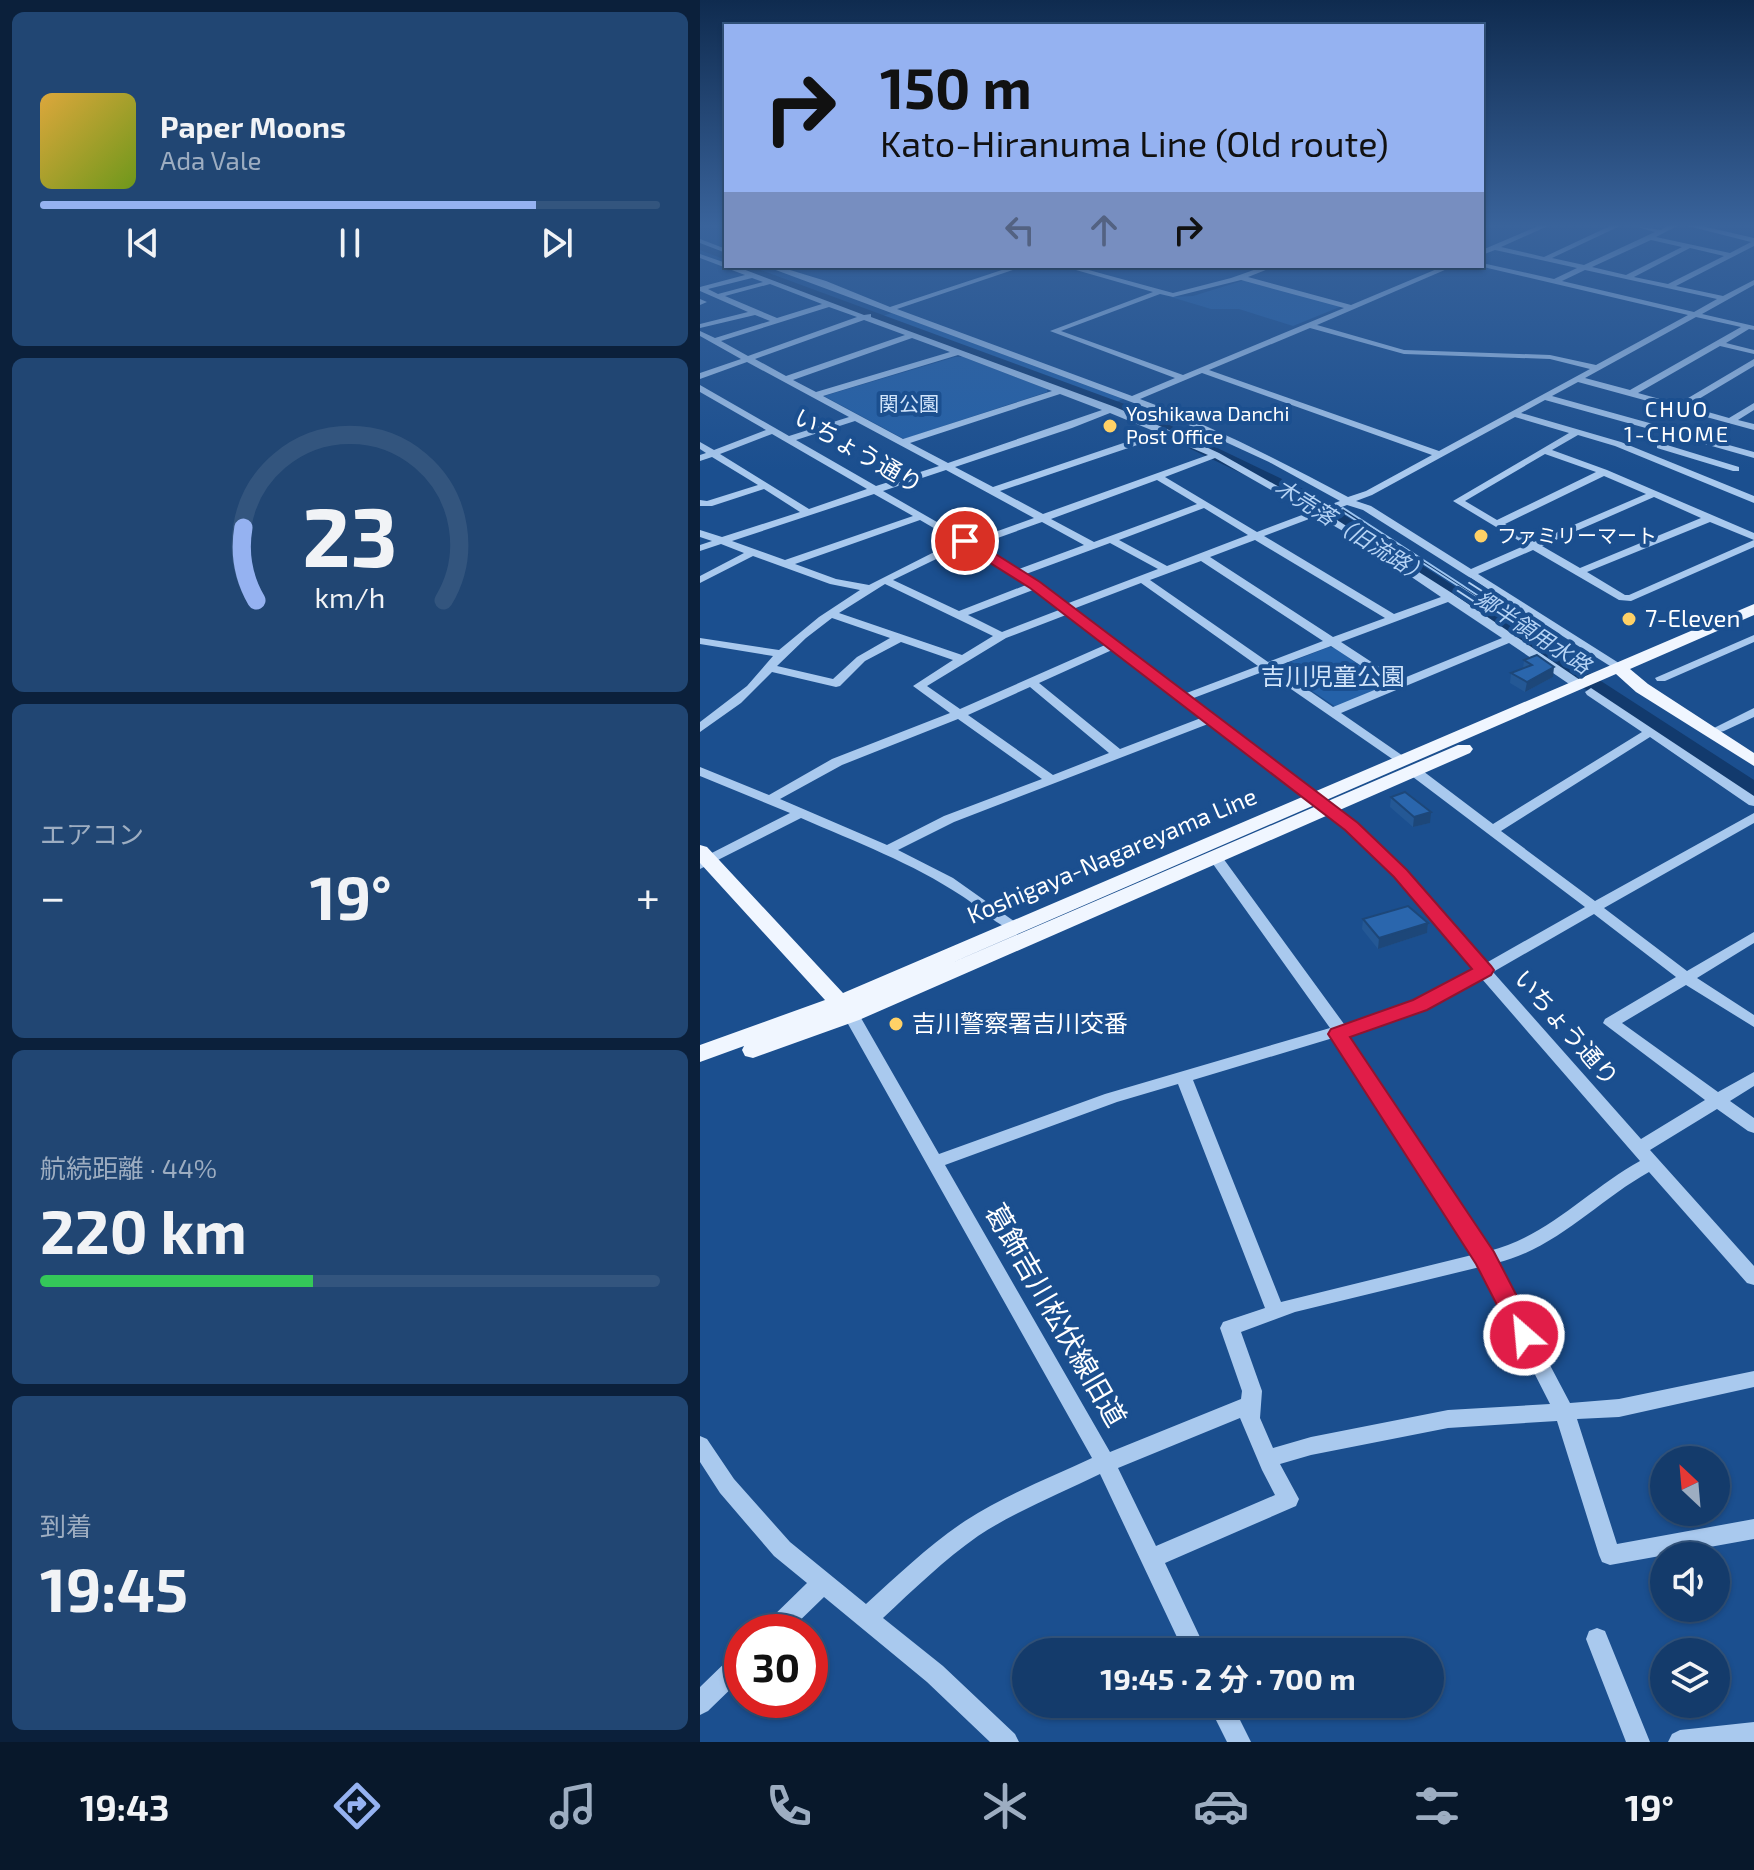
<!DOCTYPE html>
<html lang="ja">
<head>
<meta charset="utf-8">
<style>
  body { margin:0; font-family:"Exo 2","Noto Sans JP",sans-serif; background:#214673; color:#f1f3f6; height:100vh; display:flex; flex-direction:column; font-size:30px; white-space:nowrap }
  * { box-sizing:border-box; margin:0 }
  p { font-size:26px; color:#9dadc1 }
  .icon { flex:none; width:44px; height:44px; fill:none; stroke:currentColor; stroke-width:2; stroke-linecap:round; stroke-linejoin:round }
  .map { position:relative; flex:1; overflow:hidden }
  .panel { display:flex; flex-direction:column; gap:12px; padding:12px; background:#0b203b; width:700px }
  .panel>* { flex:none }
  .guide { position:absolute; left:24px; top:24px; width:760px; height:244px; border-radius:0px; box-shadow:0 2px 6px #0004,0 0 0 2px #33557e; background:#95b2f1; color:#111; overflow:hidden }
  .needle { width:52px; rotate:334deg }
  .tools { position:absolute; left:950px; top:1446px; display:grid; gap:16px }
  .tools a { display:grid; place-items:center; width:80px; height:80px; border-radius:50%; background:#143b6b; box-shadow:0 2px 6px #0004,0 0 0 2px #33557e; font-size:40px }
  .speed { position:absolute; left:24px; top:1614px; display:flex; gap:16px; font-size:40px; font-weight:700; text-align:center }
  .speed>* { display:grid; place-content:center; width:104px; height:104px; border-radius:50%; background:#143b6b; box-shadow:0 2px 6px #0004,0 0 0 2px #33557e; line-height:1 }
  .speed .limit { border:12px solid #d22; background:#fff; color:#111 }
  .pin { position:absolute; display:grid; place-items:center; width:68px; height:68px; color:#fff; margin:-34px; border:4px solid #fff; border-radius:50%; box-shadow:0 2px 8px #0007 }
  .me { position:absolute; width:88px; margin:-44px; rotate:333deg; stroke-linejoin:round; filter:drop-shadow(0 0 6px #0008) }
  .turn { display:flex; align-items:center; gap:28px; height:168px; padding:0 24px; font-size:36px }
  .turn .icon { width:104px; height:104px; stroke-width:2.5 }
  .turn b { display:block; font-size:56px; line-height:68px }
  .lanes { display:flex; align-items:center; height:76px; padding:0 24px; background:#0003; justify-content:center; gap:40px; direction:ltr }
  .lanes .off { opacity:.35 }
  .big { font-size:60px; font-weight:700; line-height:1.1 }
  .panel .tile { flex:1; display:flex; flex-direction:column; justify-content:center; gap:12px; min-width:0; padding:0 28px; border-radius:12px; background:#214673 }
  .panel .dial { align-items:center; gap:0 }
  .dial svg { height:208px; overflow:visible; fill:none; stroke:#33557e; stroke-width:7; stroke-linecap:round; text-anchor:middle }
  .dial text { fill:#f1f3f6; stroke:none }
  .song { display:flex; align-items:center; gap:24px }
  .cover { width:96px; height:96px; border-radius:12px; background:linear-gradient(135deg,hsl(40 70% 55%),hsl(80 70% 35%)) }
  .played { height:8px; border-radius:4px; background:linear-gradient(90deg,#95b2f1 80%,#33557e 80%) }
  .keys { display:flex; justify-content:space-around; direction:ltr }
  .heat { display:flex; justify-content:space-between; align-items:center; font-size:44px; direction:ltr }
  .charge { height:12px; border-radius:6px; background:linear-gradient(90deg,#34c759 44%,#33557e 0) }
  .trip { position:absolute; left:312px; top:1638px; width:432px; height:80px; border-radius:40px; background:#143b6b; box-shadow:0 2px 6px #0004,0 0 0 2px #33557e; font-weight:700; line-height:80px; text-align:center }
  .tabs { display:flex; height:128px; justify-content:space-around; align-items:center; background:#08182b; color:#9dadc1 }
  .tabs .icon { width:56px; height:56px }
  .tabs .selected { color:#95b2f1 }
  .tabs b { font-size:36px; color:#f1f3f6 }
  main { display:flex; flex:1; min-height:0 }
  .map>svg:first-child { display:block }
</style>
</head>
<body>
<main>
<section class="panel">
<div class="tile">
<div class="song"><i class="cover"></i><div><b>Paper Moons</b><p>Ada Vale</p></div></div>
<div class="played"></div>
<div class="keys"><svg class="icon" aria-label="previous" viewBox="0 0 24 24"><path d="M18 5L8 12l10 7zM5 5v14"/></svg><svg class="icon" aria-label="pause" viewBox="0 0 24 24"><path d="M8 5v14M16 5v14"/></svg><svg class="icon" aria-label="next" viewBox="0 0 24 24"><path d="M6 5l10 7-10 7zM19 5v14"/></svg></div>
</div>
<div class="tile dial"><svg viewBox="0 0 100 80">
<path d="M14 69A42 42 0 1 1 86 69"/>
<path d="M14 69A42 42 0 0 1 9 41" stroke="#95b2f1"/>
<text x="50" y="56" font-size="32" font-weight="700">23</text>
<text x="50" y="72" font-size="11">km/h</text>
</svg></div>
<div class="tile"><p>エアコン</p>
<div class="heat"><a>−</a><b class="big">19°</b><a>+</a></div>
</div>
<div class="tile"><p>航続距離 · 44%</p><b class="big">220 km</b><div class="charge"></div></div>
<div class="tile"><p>到着</p><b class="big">19:45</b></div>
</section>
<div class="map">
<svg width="1054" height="1742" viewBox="0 0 1054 1742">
  <rect width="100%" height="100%" fill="#1b4f8f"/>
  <path fill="#2461a8" d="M 545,280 L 642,306 L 593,326 L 539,309 L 511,309 L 471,297 L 493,296 Z
    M 192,313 L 423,399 L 407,406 L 176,318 Z
    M 255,357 L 263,357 L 347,389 L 347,392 L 204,439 L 124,396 Z
    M 629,647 L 635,648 L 687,685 L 636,707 L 579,669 L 580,666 Z"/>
  <path fill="#123a6d" stroke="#9cc4f0" stroke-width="2" d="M 643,508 L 882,663 L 880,664 L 640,510 Z"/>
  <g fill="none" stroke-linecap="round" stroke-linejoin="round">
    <path fill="#123a6d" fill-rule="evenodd" d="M 0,241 L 26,251 L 26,260 L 0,250 Z
      M 30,266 L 50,266 L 430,406 L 607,491 L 1054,780 L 1054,798 L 1045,796 L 704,568 L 595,499 L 418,414 Z"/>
    <path fill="#a9c9ee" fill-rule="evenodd" d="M 838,226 L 848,226 L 801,247 L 844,257 L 910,226 L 920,226 L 852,258 L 884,265 L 955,232 L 933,226 L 961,230 L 967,226 L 977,226 L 956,237 L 1030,253 L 1051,242 L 988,226 L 1002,226 L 1054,238 L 1054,246 L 976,286 L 1023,296 L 1054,280 L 1054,285 L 1002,314 L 1054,326 L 1054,330 L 1049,329 L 1026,343 L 1054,350 L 1054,354 L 1020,346 L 938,393 L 978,404 L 1054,359 L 1054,366 L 987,406 L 1029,418 L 1054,403 L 1054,410 L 1038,420 L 1054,424 L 1054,430 L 878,382 L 852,396 L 1054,452 L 1054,458 L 980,437 L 967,445 L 1039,467 L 1039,471 L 1033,471 L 957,448 L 957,444 L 971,435 L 845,400 L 821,413 L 921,442 L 1054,496 L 1054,503 L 915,446 L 878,435 L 852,450 L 907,470 L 1054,533 L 1054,547 L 931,601 L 919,600 L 833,550 L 778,574 L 922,665 L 924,667 L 918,671 L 663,510 L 647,505 L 626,513 L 755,595 L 883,682 L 883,688 L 875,688 L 809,643 L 641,713 L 706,758 L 707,761 L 706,764 L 701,765 L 565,671 L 491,699 L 656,824 L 706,870 L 786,963 L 885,907 L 709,774 L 708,771 L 709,768 L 719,768 L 793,824 L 942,732 L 887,695 L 885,692 L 891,688 L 1054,796 L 1054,806 L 1049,805 L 950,737 L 801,831 L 895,901 L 1054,813 L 1054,823 L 904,908 L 987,971 L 1054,932 L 1054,943 L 997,978 L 1054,1015 L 1054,1027 L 986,985 L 922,1023 L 1018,1092 L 1054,1072 L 1054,1086 L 1030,1101 L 1054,1118 L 1054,1133 L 1048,1131 L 1017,1109 L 950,1150 L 1054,1266 L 1054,1285 L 1047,1283 L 949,1172 C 897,1201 856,1249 796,1263 L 870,1403 L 919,1399 L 1054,1371 L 1054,1387 L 919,1417 L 877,1419 L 917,1544 L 1054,1519 L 1054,1539 L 910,1565 L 902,1562 L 899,1555 L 857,1421 L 748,1428 L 611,1455 L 580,1464 L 599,1499 L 596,1506 L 465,1563 L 507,1652 L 484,1652 L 400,1474 C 359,1494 316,1511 278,1536 C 244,1560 214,1589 183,1618 L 243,1666 L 315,1734 L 319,1742 L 290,1742 L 227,1682 L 124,1597 L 88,1632 L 62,1632 L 65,1624 L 107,1583 L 74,1556 L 20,1493 L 0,1462 L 0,1436 L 7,1439 L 34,1479 L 90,1542 L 166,1604 C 198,1575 229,1545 265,1521 C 305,1495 349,1478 392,1458 L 143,1015 L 145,1011 L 157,1011 L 239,1154 L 405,1094 L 630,1028 L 508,857 L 510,854 L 520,854 L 644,1024 L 697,1008 L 775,970 L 696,876 L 646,830 L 508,724 L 254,822 L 198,850 L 253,878 L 318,924 L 320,927 L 318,930 C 304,933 276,904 262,896 C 212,863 156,842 101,818 L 0,869 L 0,859 L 90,813 L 0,776 L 0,767 L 69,795 L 132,759 L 250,713 L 213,686 L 253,660 L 201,642 L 165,661 L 140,686 L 136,687 L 72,672 L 41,703 L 0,732 L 0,722 L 47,686 L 73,656 L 0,644 L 0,638 L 79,650 L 119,617 L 160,590 L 130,584 L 53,556 L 0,583 L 0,576 L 44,553 L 21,544 L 0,551 L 0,545 L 12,541 L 0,537 L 0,530 L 22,537 L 100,512 L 64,489 L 12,506 L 0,506 L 0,500 L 7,501 L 58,485 L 12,457 L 0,461 L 0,455 L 6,453 L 0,449 L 0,442 L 14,450 L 66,430 L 0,392 L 0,385 L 89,436 L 149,417 L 47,362 L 0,379 L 0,373 L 41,359 L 0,336 L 0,331 L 15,338 L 70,321 L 55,315 L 0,328 L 0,324 L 48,312 L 0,291 L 0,287 L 45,275 L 0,258 L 0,254 L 26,263 L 26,266 L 35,266 L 164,315 L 171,314 L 171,317 L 415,407 L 469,430 L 519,453 L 618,509 L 640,501 L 569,462 L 469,416 L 65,266 L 77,266 L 126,281 L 190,307 L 314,266 L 325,266 L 197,309 L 432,396 L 475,378 L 350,331 L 453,292 L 362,266 L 374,266 L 473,293 L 531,278 L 565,266 L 576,266 L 548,277 L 651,305 L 744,266 L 754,266 L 617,325 L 704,350 L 850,355 L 896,365 L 988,315 L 779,266 L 782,266 L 782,263 L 854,279 L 877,268 L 795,250 L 782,255 L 782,250 ZM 951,240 L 982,247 L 926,275 L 892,267 ZM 990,248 L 1024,256 L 968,284 L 934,277 ZM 885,270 L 1017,299 L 994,312 L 862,281 ZM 52,278 L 63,282 L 18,294 L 8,289 ZM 541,280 L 644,308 L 483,375 L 361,331 L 460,294 L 473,297 ZM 70,284 L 122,304 L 77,318 L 25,296 ZM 129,307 L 157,317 L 48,356 L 21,341 ZM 996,317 L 1041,327 L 930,390 L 885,378 ZM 164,320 L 205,335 L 86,376 L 55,359 ZM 610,328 L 704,354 L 850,359 L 890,369 L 739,451 L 509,370 ZM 212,338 L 250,352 L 116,392 L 93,380 ZM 258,355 L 352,391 L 203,439 L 123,396 ZM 502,373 L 732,455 L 666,491 L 648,497 C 581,461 512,426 440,399 ZM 360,394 L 402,410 L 248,463 L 210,443 ZM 410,413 L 456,432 L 293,487 L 255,467 L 372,428 ZM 815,417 L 869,433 L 753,501 L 826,545 L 771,569 L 671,506 L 656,501 L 672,495 ZM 155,421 L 239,466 L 176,486 L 96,440 ZM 72,434 L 167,489 L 109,509 L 20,454 ZM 464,436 L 508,455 L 343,514 L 300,491 ZM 845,454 L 896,472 L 797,520 L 765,501 ZM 515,458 L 610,512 L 557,532 L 465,477 ZM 246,470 L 334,518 L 270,541 L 183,491 ZM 904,476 L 946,494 L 834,542 L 805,524 ZM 457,480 L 497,504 L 394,542 L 351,519 ZM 174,494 L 213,516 L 85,560 L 32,541 ZM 954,497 L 1001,518 L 880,568 L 842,546 ZM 504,508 L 548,535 L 467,566 L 419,540 ZM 617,516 L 648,534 L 741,597 L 694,614 L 564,536 ZM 220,520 L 256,541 L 169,585 L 136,579 L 95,564 ZM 342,522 L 384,545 L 319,569 L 278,545 ZM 1010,522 L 1054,540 L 929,595 L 925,595 L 887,572 ZM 555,540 L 685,618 L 633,637 L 510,557 ZM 410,543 L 458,569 L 366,604 L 326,574 ZM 263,546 L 326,585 L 259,611 L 193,580 ZM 501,561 L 623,641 L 568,662 L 450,580 ZM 441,583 L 558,666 L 484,694 L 373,609 ZM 185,584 L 293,636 L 262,655 L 139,613 ZM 333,590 L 359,610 L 302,632 L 268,615 ZM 748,602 L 802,638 L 699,680 L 641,642 ZM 366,615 L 405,645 L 260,709 L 227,686 L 306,638 ZM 132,618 L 190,638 L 157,657 L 133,679 L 77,666 L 106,638 ZM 631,646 L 689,684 L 633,707 L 575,667 ZM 412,650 L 501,718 L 420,749 L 339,683 ZM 330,687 L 409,753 L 353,775 L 268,715 ZM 258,719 L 342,779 L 244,816 L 187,845 L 80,799 L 142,765 ZM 894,914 L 976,977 L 905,1019 L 903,1023 L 1005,1100 L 941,1139 L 793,972 ZM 782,979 L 940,1161 C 889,1189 847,1237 789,1251 L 648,1037 L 650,1033 L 709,1016 ZM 633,1038 L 772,1255 L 581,1302 L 493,1080 ZM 478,1084 L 565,1308 L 523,1322 L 520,1328 L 542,1391 L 541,1399 L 410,1452 L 245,1165 L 417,1102 ZM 780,1267 L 850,1404 L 748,1410 L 611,1437 L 573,1448 L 560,1418 L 562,1391 L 541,1332 L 595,1312 ZM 540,1418 L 562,1470 L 575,1495 L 456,1546 L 418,1468 Z
      M 0,239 L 26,249 L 26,253 L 0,243 Z
      M 0,299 L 7,302 L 0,305 Z
      M 1054,635 L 1054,642 L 965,681 L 957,681 L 955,678 Z
      M 1054,708 L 1054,717 L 1024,731 L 1020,732 L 1014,728 Z
      M 897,1628 L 905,1631 L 950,1742 L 926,1742 L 886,1639 L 889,1631 Z
      M 42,1651 L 42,1678 L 8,1711 L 0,1715 L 0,1687 L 34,1654 Z
      M 508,1704 L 532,1704 L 551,1742 L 527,1742 Z
      M 1054,1722 L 1054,1742 L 968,1742 L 972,1734 L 980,1730 Z"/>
    <path fill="#f0f6ff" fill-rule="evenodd" d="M 1054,604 L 1054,615 L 930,669 L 948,684 L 1054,753 L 1054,766 L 936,692 L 916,674 L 249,964 L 758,745 L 770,745 L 773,749 L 770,753 L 159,1020 L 53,1058 L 45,1056 L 42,1050 L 44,1046 L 0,1062 L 0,1045 L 125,1000 L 0,863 L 0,845 L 7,847 L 143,993 Z"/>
  </g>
  <path fill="#245895" d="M 824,660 L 853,677 L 825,692 L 810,683 L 811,673 L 823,668 Z
    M 691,797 L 730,823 L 713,827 L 690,807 Z
    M 663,919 L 728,923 L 727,933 L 678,949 L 662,929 Z"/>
  <path fill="#1d4779" d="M 854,667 L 853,677 L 825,692 L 827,682 Z
    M 731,812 L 730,823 L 713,827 L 714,817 Z
    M 728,923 L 727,933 L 678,949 L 679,938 Z"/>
  <path fill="#2a66ad" stroke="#1d4779" stroke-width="2" d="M 837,655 L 854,667 L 827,682 L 811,673 L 832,665 L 824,660 Z
    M 705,792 L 731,812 L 714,817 L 691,797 Z
    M 708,906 L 728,923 L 679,938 L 663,919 Z"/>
  <linearGradient id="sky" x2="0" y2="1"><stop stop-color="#0f2b4f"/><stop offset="0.48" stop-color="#39639b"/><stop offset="1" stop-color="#39639b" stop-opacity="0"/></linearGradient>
  <rect width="1054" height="470" fill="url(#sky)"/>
  <path fill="#e11d48" stroke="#92132f" stroke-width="2" d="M 260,538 L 270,538 L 340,582 L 658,823 L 707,870 L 791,966 L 794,970 L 791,975 L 727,1010 L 650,1037 L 794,1252 L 837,1335 L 833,1342 L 824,1345 L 816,1342 L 776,1264 L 628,1034 L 631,1029 L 713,1000 L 772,969 L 694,877 L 645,830 L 330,588 L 260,544 Z"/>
  <g fill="#ffd166" stroke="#1b4f8f" stroke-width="3">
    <circle cx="410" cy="426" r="8"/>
    <circle cx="781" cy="536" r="8"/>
    <circle cx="929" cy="619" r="8"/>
    <circle cx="196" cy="1024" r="8"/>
  </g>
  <g text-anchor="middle" stroke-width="8" stroke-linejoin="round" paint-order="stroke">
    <g font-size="20" fill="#cfe3fa" stroke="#1b4f8f">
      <text x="209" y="411">関公園</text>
    </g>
    <g font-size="20" fill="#fff" stroke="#1b4f8f" text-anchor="start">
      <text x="426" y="421">Yoshikawa Danchi<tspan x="426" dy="23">Post Office</tspan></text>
      <text x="797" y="543">ファミリーマート</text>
    </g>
    <g font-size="22" letter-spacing="2" fill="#fff" stroke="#1b4f8f">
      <text x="977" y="417">CHUO<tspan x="977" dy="25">1-CHOME</tspan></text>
    </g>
    <g font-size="22" font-style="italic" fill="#b5d3f5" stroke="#1b4f8f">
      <text transform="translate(652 531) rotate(32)" y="8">木売落（旧流路）</text>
      <text transform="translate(824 626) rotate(33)" y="8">二郷半領用水路</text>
    </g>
    <g font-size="24" fill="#fff" stroke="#1b4f8f">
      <text transform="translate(158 451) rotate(30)" y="8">いちょう通り</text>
      <text transform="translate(412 856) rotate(-23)" y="8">Koshigaya-Nagareyama Line</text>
      <text transform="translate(866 1028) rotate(49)" y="8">いちょう通り</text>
    </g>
    <g font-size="24" fill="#fff" stroke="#1b4f8f" text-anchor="start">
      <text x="945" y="627">7-Eleven</text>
      <text x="212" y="1032">吉川警察署吉川交番</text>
    </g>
    <g font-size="24" fill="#cfe3fa" stroke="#1b4f8f">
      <text x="633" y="685">吉川児童公園</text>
    </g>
    <g font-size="28" fill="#fff" stroke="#1b4f8f">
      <text transform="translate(356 1315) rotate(60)" y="10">葛飾吉川松伏線旧道</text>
    </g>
  </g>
</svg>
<div class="tools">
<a><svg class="needle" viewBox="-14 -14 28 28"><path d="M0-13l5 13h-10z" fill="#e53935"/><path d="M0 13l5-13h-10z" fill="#9dadc1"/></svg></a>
<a><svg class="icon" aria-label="sound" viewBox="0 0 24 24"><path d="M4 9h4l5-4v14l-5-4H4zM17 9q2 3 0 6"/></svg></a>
<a><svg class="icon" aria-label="layers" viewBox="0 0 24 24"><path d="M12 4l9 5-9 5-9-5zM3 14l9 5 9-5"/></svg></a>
</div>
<div class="speed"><div class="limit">30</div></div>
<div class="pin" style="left:265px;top:541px;background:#d93025"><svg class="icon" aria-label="arrive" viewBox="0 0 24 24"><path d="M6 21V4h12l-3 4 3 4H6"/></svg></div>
<svg class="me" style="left:824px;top:1335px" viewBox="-20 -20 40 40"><circle r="17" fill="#e11d48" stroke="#fff" stroke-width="3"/><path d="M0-11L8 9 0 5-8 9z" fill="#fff"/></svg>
<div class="trip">19:45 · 2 分 · 700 m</div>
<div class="guide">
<div class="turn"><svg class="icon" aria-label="right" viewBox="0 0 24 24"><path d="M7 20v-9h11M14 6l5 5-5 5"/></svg><div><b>150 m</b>Kato-Hiranuma Line (Old route)</div></div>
<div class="lanes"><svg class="icon off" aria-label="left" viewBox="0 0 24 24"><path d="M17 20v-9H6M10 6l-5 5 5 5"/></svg><svg class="icon off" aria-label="ahead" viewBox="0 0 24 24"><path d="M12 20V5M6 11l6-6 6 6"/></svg><svg class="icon" aria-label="right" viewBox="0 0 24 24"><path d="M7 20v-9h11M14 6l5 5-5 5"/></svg></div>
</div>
</div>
</main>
<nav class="tabs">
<b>19:43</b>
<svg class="icon selected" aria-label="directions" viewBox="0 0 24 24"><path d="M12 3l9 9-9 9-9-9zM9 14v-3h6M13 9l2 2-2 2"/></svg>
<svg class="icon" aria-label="music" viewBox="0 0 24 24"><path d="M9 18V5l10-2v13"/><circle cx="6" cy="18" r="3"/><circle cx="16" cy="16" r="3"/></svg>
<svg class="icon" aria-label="phone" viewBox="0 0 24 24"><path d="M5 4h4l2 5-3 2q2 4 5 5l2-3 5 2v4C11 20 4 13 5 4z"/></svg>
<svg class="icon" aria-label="climate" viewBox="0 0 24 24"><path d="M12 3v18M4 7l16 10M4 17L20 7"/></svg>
<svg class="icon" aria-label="car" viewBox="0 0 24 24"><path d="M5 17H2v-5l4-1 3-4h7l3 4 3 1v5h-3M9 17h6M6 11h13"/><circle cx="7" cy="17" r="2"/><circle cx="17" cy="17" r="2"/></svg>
<svg class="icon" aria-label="filters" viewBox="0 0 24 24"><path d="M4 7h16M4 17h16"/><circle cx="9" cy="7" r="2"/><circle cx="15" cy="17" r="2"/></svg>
<b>19°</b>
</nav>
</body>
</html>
